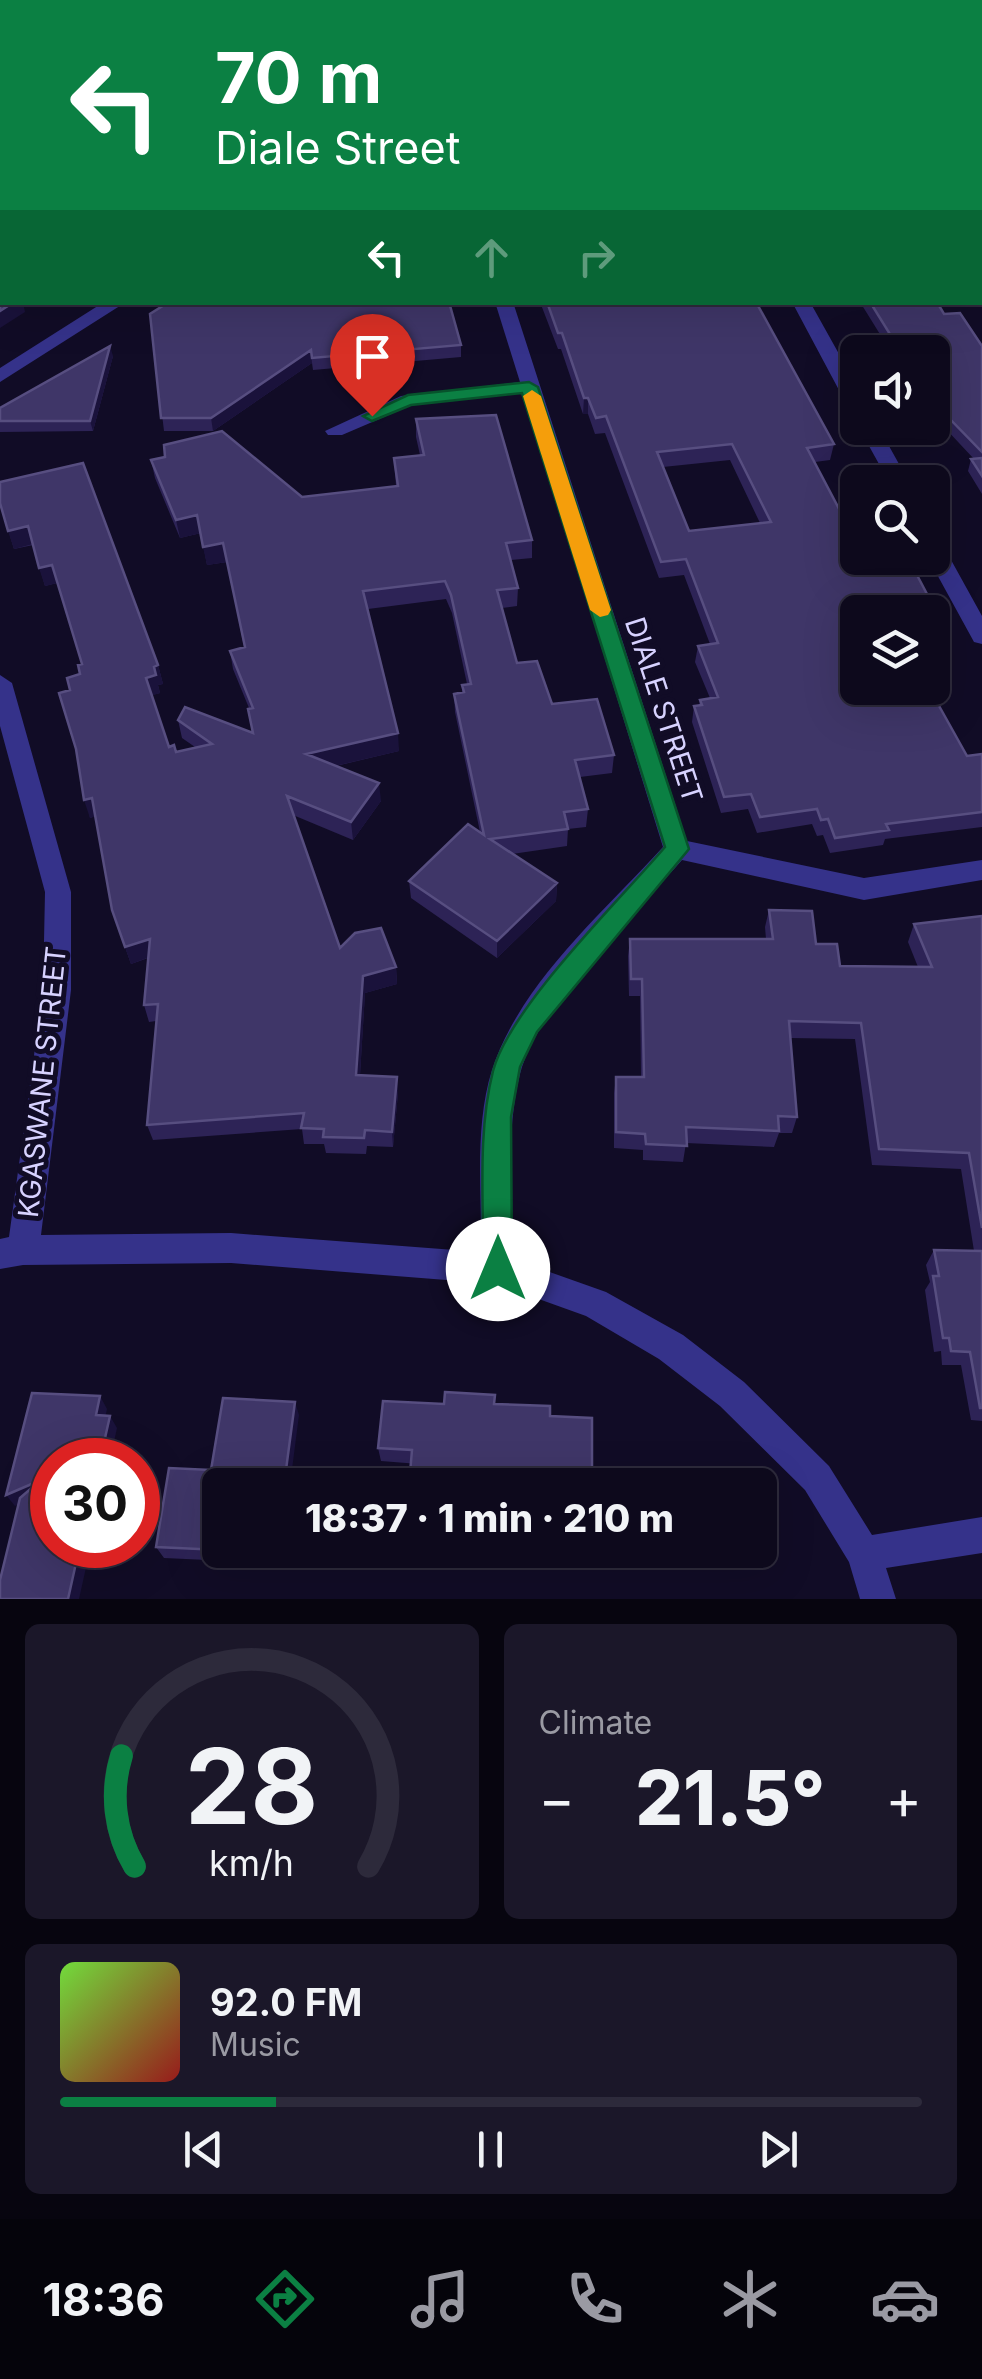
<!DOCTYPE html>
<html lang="en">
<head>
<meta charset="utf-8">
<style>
  body { margin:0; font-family:Inter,sans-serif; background:#1b1729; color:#f1f3f6; height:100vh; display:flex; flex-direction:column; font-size:38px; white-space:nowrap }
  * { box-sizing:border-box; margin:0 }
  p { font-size:32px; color:#9a9aa3 }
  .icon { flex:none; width:55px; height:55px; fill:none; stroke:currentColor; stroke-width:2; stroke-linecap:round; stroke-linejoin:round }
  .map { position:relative; height:1599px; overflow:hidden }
  .sheet { display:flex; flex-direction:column; gap:25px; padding:25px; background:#07050f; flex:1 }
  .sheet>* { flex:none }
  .hud { position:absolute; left:0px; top:0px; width:982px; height:305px; box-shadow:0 10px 40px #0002,0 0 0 2px #2d2a3b; background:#0b8043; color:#fff; overflow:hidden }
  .buttons { position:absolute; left:840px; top:335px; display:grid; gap:20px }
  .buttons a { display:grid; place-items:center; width:110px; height:110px; border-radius:15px; background:#0d091c; box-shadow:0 10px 40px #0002,0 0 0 2px #2d2a3b; font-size:50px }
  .speed { position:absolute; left:30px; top:1438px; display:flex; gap:20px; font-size:50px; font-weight:700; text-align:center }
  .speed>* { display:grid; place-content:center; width:130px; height:130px; border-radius:50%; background:#0d091c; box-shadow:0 10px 40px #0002,0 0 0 2px #2d2a3b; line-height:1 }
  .speed .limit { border:15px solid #d22; background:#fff; color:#111 }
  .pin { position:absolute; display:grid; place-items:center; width:85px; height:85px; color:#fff; margin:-102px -42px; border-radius:50% 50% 50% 0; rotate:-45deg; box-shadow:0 0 10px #0007 }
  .pin .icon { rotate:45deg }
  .me { position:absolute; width:110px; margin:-55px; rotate:0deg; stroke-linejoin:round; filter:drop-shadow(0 0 8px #0008) }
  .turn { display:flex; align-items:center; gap:35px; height:210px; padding:0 50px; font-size:45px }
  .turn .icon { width:130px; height:130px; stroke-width:2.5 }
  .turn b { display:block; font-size:70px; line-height:85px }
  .lanes { display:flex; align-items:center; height:95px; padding:0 50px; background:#0003; justify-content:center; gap:50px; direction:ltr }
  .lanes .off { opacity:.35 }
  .big { font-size:75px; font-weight:800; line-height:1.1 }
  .sheet .card { flex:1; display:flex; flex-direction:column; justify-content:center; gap:15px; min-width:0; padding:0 35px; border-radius:15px; background:#1b1729 }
  .sheet .dial { align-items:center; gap:0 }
  .dial svg { height:260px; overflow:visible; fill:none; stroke:#2d2a3b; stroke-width:7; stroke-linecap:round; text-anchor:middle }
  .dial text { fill:#f1f3f6; stroke:none }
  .song { display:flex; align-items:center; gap:30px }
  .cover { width:120px; height:120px; border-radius:15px; background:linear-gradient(135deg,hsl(100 70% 55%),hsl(0 70% 35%)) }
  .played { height:10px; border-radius:5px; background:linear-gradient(90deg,#0b8043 25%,#2d2a3b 25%) }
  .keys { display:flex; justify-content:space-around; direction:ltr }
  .heat { display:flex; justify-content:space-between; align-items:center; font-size:55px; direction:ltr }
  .sheet .tiles { flex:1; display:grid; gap:25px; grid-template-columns:1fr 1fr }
  .card:last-child { grid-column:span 2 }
  .trip { position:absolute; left:202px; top:1468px; width:575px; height:100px; border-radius:15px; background:#0d091c; box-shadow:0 10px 40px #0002,0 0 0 2px #2d2a3b; font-weight:800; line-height:100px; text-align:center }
  .menu { display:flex; height:160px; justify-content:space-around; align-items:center; background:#05040b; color:#9a9aa3 }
  .menu .icon { width:70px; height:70px }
  .menu .selected { color:#0b8043 }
  .menu b { font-size:45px; color:#f1f3f6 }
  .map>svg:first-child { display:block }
</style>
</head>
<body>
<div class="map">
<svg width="982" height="1599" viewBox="0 0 982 1599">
  <rect width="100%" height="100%" fill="#110c26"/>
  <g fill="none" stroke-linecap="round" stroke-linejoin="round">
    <path fill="#051d47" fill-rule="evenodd" d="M 441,0 L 453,0 L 449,2 L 440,2 Z
      M 784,0 L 792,0 L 794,2 L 786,2 Z
      M 2,234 L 2,240 L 0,241 L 0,235 Z
      M 980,270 L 982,271 L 982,279 L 980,278 Z"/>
    <path fill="#35328a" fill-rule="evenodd" d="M 2,66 L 2,74 L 0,75 L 0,67 Z"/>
    <path fill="#35328a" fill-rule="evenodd" d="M 980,54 L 982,54 L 982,64 L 980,64 Z
      M 104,302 L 126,302 L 0,382 L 0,368 Z
      M 495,302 L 513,302 L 687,841 L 864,878 L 982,860 L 982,880 L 864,900 L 682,860 C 634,915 538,1004 520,1074 C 505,1134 512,1198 513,1259 L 606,1292 L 683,1335 L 744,1382 L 829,1466 L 872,1535 L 982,1517 L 982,1553 L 886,1568 L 896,1599 L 860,1599 L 849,1562 L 805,1490 L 720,1406 L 659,1359 L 586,1316 L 497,1284 L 231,1263 L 23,1265 L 0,1269 L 0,1239 L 9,1237 L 43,990 L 45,892 L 0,726 L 0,675 L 12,683 L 71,892 L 71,990 L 41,1235 L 231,1233 L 481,1252 C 482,1193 474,1127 492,1070 C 521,982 603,913 663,847 L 523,393 L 412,405 L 342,435 L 328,435 L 325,431 L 401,396 L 520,382 Z
      M 792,302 L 810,302 L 858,388 L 858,413 L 848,407 Z
      M 859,428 L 879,428 L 909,482 L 889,482 Z
      M 932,538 L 940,540 L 982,616 L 982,644 L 974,642 L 928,558 L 932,558 Z"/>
    <path fill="#6c69ff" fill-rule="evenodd" d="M 2,110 L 2,120 L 0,121 L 0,111 Z"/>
  </g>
  <path fill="#2d2356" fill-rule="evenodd" d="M 826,0 L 982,0 L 982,52 L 980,50 L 980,2 L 828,2 Z
    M 540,302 L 756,302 L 834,444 L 830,460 L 815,462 L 847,524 L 938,615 L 932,631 L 932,612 L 858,612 L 858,688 L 932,688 L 932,631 L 949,663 L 944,679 L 936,680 L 937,682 L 933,694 L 967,756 L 982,754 L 982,827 L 885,839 L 883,845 L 830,853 L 823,835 L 817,836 L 812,824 L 757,833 L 748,809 L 721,813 L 692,722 L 694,706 L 699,705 L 700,700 L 710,698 L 695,662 L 698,646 L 710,644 L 684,575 L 659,578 L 605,433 L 595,434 L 588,414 L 583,414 L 561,349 L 558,349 ZM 730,460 L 760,523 L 689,531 L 663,467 Z
    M 860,302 L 937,302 L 944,314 L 982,346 L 982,494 L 968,471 L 971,459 L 974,459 L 945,428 L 932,408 L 932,352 L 891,352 Z
    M 150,314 L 461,345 L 461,357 L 313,370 L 312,363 L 213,431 L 164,431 Z
    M 113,356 L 93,431 L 0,432 L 0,408 Z
    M 416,419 L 532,540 L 532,558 L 511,560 L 518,588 L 517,606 L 502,608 L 517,663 L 552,704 L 614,755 L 612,773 L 580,777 L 588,809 L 586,827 L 568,829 L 567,846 L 512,854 L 557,883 L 556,901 L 497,958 L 411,898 L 409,881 L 480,832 L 455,712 L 454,694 L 462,692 L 462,685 L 467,684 L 452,613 L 446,599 L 368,609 L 399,751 L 336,766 L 381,801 L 353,840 L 293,815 L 340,948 L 396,967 L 397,984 L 365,993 L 360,1075 L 398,1093 L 393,1147 L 367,1146 L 366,1154 L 326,1153 L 324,1144 L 304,1144 L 302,1129 L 153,1140 L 147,1125 L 156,1021 L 149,1022 L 144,1005 L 148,958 L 131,964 L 112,910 L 95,816 L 90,818 L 70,690 L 80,674 L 82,664 L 57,583 L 45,586 L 33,545 L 14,549 L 0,503 L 158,665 L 163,684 L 158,685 L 160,693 L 152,695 L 169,747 L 176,752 L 195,747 L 182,738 L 178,720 L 252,733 L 249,708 L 233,669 L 230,651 L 244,647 L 227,562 L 207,565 L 201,533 L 180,538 L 155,478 L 151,460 L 302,497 L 396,486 L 394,458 L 420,455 L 416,437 Z
    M 769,910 L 816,944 L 840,966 L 918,967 L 908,942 L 914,924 L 982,916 L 982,1421 L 971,1420 L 961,1365 L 942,1365 L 941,1351 L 934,1352 L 925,1290 L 930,1282 L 926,1265 L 934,1250 L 974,1251 L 961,1169 L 872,1165 L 855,1039 L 790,1038 L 797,1117 L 792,1133 L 779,1133 L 774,1147 L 686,1143 L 683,1162 L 643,1160 L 643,1150 L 614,1148 L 614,1093 L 616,1077 L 641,1077 L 640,996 L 629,996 L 628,956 L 630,939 L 766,939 L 765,927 Z
    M 444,1404 L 495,1404 L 550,1416 L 592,1474 L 684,1485 L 381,1461 L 378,1448 Z
    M 299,1415 L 220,1550 L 272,1550 L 271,1563 L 164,1558 L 156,1547 L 211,1470 Z
    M 548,1550 L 682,1550 L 681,1552 L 654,1551 L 654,1557 L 651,1568 L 547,1563 Z"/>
  <path fill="#1a123b" d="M 14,302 L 23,302 L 25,312 L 0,328 L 0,311 Z
    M 110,346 L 113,356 L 93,431 L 90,421 Z
    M 311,350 L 312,363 L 213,431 L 211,418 Z
    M 584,398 L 588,398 L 588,414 L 583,414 Z
    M 197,515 L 201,533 L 180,538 L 176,520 Z
    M 28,526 L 33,544 L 14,549 L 8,531 Z
    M 223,543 L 227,562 L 207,565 L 203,547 Z
    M 52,565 L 57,583 L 45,586 L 39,568 Z
    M 158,665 L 163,684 L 158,685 L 160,693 L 150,696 L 146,678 L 154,667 Z
    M 398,733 L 399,751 L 309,772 L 306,754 Z
    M 379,783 L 381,801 L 353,840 L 351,822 Z
    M 92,798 L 97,816 L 90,818 L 84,800 Z
    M 557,883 L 556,901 L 497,958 L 497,941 Z
    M 150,939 L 155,955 L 131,964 L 125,947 Z
    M 396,967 L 397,984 L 365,993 L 359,1091 L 356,1075 L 363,976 Z
    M 397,1077 L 398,1093 L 393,1147 L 392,1132 Z
    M 100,1396 L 107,1409 L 103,1427 L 96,1415 Z
    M 295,1402 L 299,1415 L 290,1485 L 284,1485 Z
    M 110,1416 L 117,1428 L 110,1460 L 100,1460 Z
    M 41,1480 L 50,1491 L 15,1506 L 6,1495 Z
    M 80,1545 L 91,1545 L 79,1599 L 68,1599 Z
    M 266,1550 L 272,1550 L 271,1563 L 266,1552 Z"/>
  <path fill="#3f3668" stroke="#574e80" stroke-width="2.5" fill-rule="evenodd" d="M 838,0 L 982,0 L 982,39 L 980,41 L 980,2 L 840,2 Z
    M 0,287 L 2,288 L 2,302 L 14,302 L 0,311 Z
    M 169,302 L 449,302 L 461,345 L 312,358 L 311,350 L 211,418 L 161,418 L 150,314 Z
    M 547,302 L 756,302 L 834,444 L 807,448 L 847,524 L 858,522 L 858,558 L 908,558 L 938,615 L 932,615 L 932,612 L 858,612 L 858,688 L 929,688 L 967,756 L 982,754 L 982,812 L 886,824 L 889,830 L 835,838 L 828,819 L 821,820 L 817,809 L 760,817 L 751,794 L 724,797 L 694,706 L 702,705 L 700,700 L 718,697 L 698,646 L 718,643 L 686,559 L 661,562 L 606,416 L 596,418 L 588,398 L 584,398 L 562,333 L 558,333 ZM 732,444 L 771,522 L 689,531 L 657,452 Z
    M 870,302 L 937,302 L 944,314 L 960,313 L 982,346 L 982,452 L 948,417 L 932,391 L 932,352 L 901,352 Z
    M 110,346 L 90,421 L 0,421 L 0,408 Z
    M 496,415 L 532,540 L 506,543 L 518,588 L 497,590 L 517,663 L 537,661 L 552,704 L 597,699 L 614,755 L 575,760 L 588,809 L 564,812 L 568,829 L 490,839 L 557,883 L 497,941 L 409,881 L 468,824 L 484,835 L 454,694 L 464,692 L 462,685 L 471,684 L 451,595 L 445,581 L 363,591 L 398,733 L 306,754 L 379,783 L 351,822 L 287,796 L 340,948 L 355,933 L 381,928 L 396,967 L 363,976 L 356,1075 L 397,1077 L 392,1132 L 365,1130 L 364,1138 L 323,1137 L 324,1129 L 301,1128 L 304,1113 L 147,1125 L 158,1004 L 144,1005 L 150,939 L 125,947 L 112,910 L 92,798 L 84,800 L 76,749 L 59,693 L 70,690 L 67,678 L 80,674 L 78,665 L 82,664 L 52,565 L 39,568 L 28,526 L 8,531 L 0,503 L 0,482 L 83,463 L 158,665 L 154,667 L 156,675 L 146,678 L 169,747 L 174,745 L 176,752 L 212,744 L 178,720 L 185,707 L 253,733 L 248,709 L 253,708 L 230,651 L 245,647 L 223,543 L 203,547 L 197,515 L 176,520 L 151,460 L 165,457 L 164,445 L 222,431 L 302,497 L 398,486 L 394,458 L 424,455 L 416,419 Z
    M 982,458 L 982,476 L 971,459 Z
    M 932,631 L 949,663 L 932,665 Z
    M 769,910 L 812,911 L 816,944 L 837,944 L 840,966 L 932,967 L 914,924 L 982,916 L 982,1228 L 969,1153 L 879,1149 L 861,1023 L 789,1021 L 797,1117 L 778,1116 L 779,1131 L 686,1127 L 687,1146 L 646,1144 L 645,1134 L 616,1132 L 616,1077 L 644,1077 L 642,979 L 631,979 L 630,939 L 773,939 Z
    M 934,1250 L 982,1251 L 982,1408 L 980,1408 L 970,1352 L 951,1351 L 949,1338 L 943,1338 L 933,1276 L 939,1276 Z
    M 445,1392 L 495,1395 L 494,1404 L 550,1406 L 550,1416 L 592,1418 L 592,1474 L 683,1478 L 684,1485 L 409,1485 L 412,1450 L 378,1448 L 383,1401 L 444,1404 Z
    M 32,1393 L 100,1396 L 96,1415 L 110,1416 L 100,1460 L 52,1460 L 52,1545 L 80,1545 L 68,1599 L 0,1599 L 0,1580 L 20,1498 L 41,1480 L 6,1495 Z
    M 223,1398 L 295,1402 L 284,1485 L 220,1485 L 220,1550 L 156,1547 L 169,1468 L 211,1470 Z
    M 223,1550 L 266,1550 L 266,1552 Z
    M 549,1550 L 654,1550 L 654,1557 L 548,1552 Z"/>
  <path fill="#0b8043" stroke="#07532c" stroke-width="2.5" d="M 529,382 L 538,387 L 689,849 L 537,1032 L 520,1067 L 511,1117 L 512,1269 L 508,1279 L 498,1283 L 487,1279 L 483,1269 C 484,1204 477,1134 493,1071 C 510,1007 619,901 665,847 L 522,393 L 411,405 L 372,421 L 363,416 L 408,395 Z"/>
  <path fill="#f59e0b" d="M 532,390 L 541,396 L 611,610 L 608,615 L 600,617 L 590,610 L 523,396 Z"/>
  <g text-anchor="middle" stroke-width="10" stroke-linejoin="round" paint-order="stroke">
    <g font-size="28" fill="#d7d2ff" stroke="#110c26">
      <text transform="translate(664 710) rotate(72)" y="10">DIALE STREET</text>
      <text transform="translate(42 1082) rotate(-84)" y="10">KGASWANE STREET</text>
    </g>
  </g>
</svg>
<div class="buttons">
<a><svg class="icon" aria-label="sound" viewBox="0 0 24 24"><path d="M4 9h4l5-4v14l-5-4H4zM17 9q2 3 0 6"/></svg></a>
<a><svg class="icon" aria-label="search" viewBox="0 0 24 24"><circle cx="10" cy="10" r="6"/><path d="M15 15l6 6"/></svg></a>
<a><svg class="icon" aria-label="layers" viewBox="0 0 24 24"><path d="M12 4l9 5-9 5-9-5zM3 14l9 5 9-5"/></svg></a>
</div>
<div class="speed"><div class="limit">30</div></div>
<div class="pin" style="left:372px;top:416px;background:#d93025"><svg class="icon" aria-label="arrive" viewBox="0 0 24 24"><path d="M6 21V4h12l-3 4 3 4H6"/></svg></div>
<svg class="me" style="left:498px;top:1269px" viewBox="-20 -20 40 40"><circle r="19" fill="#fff"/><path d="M0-13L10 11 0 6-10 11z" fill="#0b8043"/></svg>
<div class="trip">18:37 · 1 min · 210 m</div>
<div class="hud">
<div class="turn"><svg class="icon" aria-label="left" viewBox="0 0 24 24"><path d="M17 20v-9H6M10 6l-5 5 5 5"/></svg><div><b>70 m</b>Diale Street</div></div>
<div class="lanes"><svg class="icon" aria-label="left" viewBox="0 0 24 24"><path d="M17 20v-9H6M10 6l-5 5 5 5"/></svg><svg class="icon off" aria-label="ahead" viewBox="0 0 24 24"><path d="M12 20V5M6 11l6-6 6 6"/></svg><svg class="icon off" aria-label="right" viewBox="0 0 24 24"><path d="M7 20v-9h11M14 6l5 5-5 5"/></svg></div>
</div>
</div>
<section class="sheet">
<div class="tiles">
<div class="card dial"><svg viewBox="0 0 100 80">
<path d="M14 69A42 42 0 1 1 86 69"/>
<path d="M14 69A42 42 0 0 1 10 35" stroke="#0b8043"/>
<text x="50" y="56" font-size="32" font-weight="700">28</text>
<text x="50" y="72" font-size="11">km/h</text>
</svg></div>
<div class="card"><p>Climate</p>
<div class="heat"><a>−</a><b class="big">21.5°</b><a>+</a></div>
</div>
<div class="card">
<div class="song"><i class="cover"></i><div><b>92.0 FM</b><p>Music</p></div></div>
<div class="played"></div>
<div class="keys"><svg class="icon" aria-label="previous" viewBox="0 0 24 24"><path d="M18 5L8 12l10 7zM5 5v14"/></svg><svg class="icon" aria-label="pause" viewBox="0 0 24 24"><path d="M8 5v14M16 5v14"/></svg><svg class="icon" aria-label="next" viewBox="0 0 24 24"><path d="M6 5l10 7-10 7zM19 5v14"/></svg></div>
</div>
</div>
</section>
<nav class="menu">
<b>18:36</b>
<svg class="icon selected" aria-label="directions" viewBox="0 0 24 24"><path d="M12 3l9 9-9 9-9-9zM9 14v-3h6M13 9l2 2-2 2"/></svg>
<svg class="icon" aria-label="music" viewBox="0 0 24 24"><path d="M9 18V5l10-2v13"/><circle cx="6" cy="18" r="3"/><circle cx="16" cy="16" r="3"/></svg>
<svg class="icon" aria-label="phone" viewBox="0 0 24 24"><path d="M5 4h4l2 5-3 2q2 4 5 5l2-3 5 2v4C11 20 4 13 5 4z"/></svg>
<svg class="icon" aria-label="climate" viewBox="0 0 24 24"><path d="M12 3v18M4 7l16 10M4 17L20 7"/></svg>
<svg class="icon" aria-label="car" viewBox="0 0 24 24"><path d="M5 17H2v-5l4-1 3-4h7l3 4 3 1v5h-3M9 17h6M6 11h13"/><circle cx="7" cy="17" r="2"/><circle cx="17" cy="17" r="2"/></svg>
</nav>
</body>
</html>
